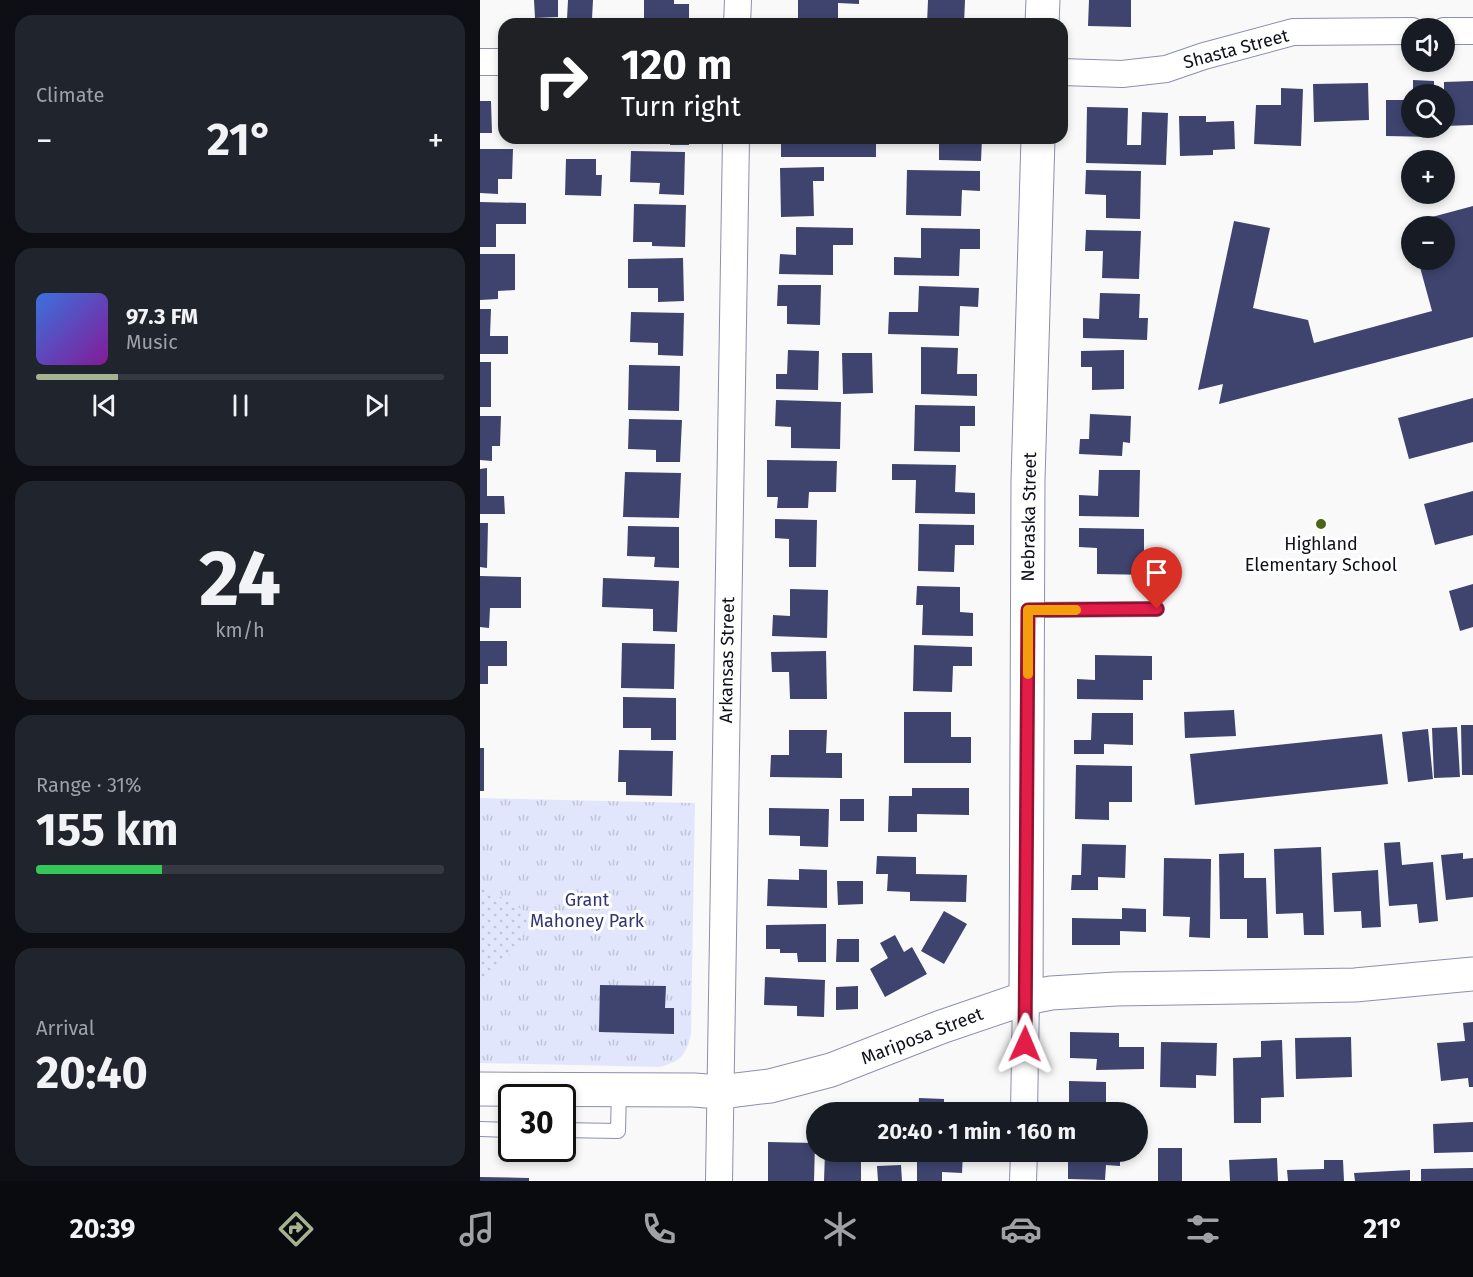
<!DOCTYPE html>
<html lang="en">
<head>
<meta charset="utf-8">
<style>
  body { margin:0; font-family:"Fira Sans",sans-serif; background:#20242c; color:#f1f3f6; height:100vh; display:flex; flex-direction:column; font-size:22px; white-space:nowrap }
  * { box-sizing:border-box; margin:0 }
  p { font-size:20px; color:#9ea1a6 }
  .icon { flex:none; width:33px; height:33px; fill:none; stroke:currentColor; stroke-width:2; stroke-linecap:round; stroke-linejoin:round }
  .map { position:relative; flex:1; overflow:hidden }
  .details { display:flex; flex-direction:column; gap:15px; padding:15px; background:#0d0f14; width:480px }
  .details>* { flex:none }
  .banner { position:absolute; left:18px; top:18px; width:570px; height:126px; border-radius:18px; box-shadow:0 3px 9px #0003; background:#202124; color:#fff; overflow:hidden }
  .tools { position:absolute; left:921px; top:18px; display:grid; gap:12px }
  .tools a { display:grid; place-items:center; width:54px; height:54px; border-radius:50%; background:#171b24; box-shadow:0 3px 9px #0003; font-size:30px }
  .speed { position:absolute; left:18px; top:1084px; display:flex; gap:12px; font-size:30px; font-weight:700; text-align:center }
  .speed>* { display:grid; place-content:center; width:78px; height:78px; border-radius:50%; background:#171b24; box-shadow:0 3px 9px #0003; line-height:1 }
  .speed .limit { border:3px solid #111; border-radius:9px; background:#fff; color:#111 }
  .pin { position:absolute; display:grid; place-items:center; width:51px; height:51px; color:#fff; margin:-62px -26px; border-radius:50% 50% 50% 0; rotate:-45deg; box-shadow:0 0 6px #0007 }
  .pin .icon { rotate:45deg }
  .me { position:absolute; width:66px; margin:-33px; rotate:1deg; stroke-linejoin:round; filter:drop-shadow(0 0 4px #0008) }
  .turn { display:flex; align-items:center; gap:21px; height:126px; padding:0 24px; font-size:27px }
  .turn .icon { width:78px; height:78px; stroke-width:2.5 }
  .turn b { display:block; font-size:42px; line-height:51px }
  .big { font-size:45px; font-weight:700; line-height:1.1 }
  .details .widget { flex:1; display:flex; flex-direction:column; justify-content:center; gap:9px; min-width:0; padding:0 21px; border-radius:18px; background:#20242c }
  .details .dial { align-items:center; gap:0 }
  .dial b { font-size:78px; line-height:1 }
  .song { display:flex; align-items:center; gap:18px }
  .cover { width:72px; height:72px; border-radius:9px; background:linear-gradient(135deg,hsl(220 70% 55%),hsl(290 70% 35%)) }
  .played { height:6px; border-radius:3px; background:linear-gradient(90deg,#a6b391 20%,#363941 20%) }
  .keys { display:flex; justify-content:space-around; direction:ltr }
  .heat { display:flex; justify-content:space-between; align-items:center; font-size:33px; direction:ltr }
  .charge { height:9px; border-radius:4px; background:linear-gradient(90deg,#34c759 31%,#363941 0) }
  .trip { position:absolute; left:326px; top:1102px; width:342px; height:60px; border-radius:30px; background:#171b24; box-shadow:0 3px 9px #0003; font-weight:700; line-height:60px; text-align:center }
  .tabs { display:flex; height:96px; justify-content:space-around; align-items:center; background:#090b0e; color:#9ea1a6 }
  .tabs .icon { width:42px; height:42px }
  .tabs .active { color:#a6b391 }
  .tabs b { font-size:27px; color:#f1f3f6 }
  main { display:flex; flex:1; min-height:0 }
  .map>svg:first-child { display:block }
</style>
</head>
<body>
<main>
<section class="details">
<div class="widget"><p>Climate</p>
<div class="heat"><a>−</a><b class="big">21°</b><a>+</a></div>
</div>
<div class="widget">
<div class="song"><i class="cover"></i><div><b>97.3 FM</b><p>Music</p></div></div>
<div class="played"></div>
<div class="keys"><svg class="icon" aria-label="previous" viewBox="0 0 24 24"><path d="M18 5L8 12l10 7zM5 5v14"/></svg><svg class="icon" aria-label="pause" viewBox="0 0 24 24"><path d="M8 5v14M16 5v14"/></svg><svg class="icon" aria-label="next" viewBox="0 0 24 24"><path d="M6 5l10 7-10 7zM19 5v14"/></svg></div>
</div>
<div class="widget dial"><b>24</b><p>km/h</p></div>
<div class="widget"><p>Range · 31%</p><b class="big">155 km</b><div class="charge"></div></div>
<div class="widget"><p>Arrival</p><b class="big">20:40</b></div>
</section>
<div class="map">
<svg width="993" height="1181" viewBox="0 0 993 1181">
  <defs>
    <pattern id="grass-tufts" width="24" height="20" patternUnits="userSpaceOnUse" patternTransform="scale(1.5)"><rect width="24" height="20" fill="#e1e6fd"/><path d="M3 7l-1-3M5 7V3M7 7l1-3M15 17l-1-3M17 17v-4M19 17l1-3" fill="none" stroke="#c0c4d8"/></pattern>
    <pattern id="garden-dots" width="8" height="8" patternUnits="userSpaceOnUse" patternTransform="scale(1.5)"><rect width="8" height="8" fill="#e1e6fd"/><path d="M2 2h.1M6 6h.1" fill="none" stroke="#c0c4d8" stroke-width="1.8" stroke-linecap="round"/></pattern>
  </defs>
  <rect width="100%" height="100%" fill="#f9f9f9"/>
  <path fill="url(#grass-tufts)" d="M 0,798 L 215,803 L 211,1035 C 205,1056 201,1061 180,1067 L 0,1063 Z"/>
  <path fill="url(#garden-dots)" d="M 0,888 L 19,896 L 48,913 L 50,924 C 35,947 21,969 0,988 Z"/>
  <path fill="#3e446e" d="M 54,0 L 78,0 L 78,17 L 55,18 Z
    M 88,0 L 113,0 L 112,19 L 87,19 Z
    M 164,0 L 194,0 L 194,4 L 209,4 L 209,22 L 164,21 Z
    M 318,0 L 379,0 L 379,4 L 358,3 L 358,24 L 318,24 Z
    M 448,0 L 485,0 L 484,24 L 447,24 Z
    M 609,0 L 651,0 L 651,27 L 608,26 Z
    M 933,80 L 954,81 L 954,94 L 933,94 Z
    M 993,81 L 993,125 L 964,126 L 964,82 Z
    M 888,83 L 889,120 L 834,122 L 833,84 Z
    M 801,88 L 823,89 L 821,146 L 774,144 L 776,105 L 801,105 Z
    M 906,100 L 932,100 L 932,128 L 953,128 L 953,137 L 906,136 Z
    M 0,101 L 11,101 L 12,133 L 0,133 Z
    M 607,107 L 648,108 L 647,145 L 661,145 L 662,112 L 688,113 L 686,165 L 606,163 Z
    M 699,116 L 726,116 L 726,122 L 754,121 L 755,149 L 733,150 L 733,155 L 700,156 Z
    M 190,138 L 209,138 L 209,145 L 190,145 Z
    M 301,138 L 396,138 L 396,157 L 301,157 Z
    M 459,138 L 502,138 L 501,161 L 459,160 Z
    M 0,149 L 33,149 L 32,179 L 18,179 L 18,194 L 0,193 Z
    M 151,151 L 205,152 L 204,195 L 179,194 L 180,183 L 150,182 Z
    M 86,159 L 116,159 L 116,175 L 122,175 L 121,196 L 85,195 Z
    M 344,167 L 344,181 L 333,181 L 334,216 L 301,217 L 300,168 Z
    M 427,170 L 500,171 L 500,191 L 482,190 L 481,216 L 426,215 Z
    M 606,170 L 661,171 L 660,219 L 626,218 L 626,195 L 605,194 Z
    M 0,202 L 46,203 L 46,224 L 16,224 L 16,247 L 0,247 Z
    M 154,204 L 206,205 L 205,247 L 172,246 L 172,242 L 153,242 Z
    M 993,206 L 993,337 L 739,404 L 743,384 L 718,390 L 754,221 L 790,228 L 773,308 L 828,320 L 834,343 L 952,311 L 938,260 L 964,260 L 964,226 L 949,226 L 954,224 L 952,217 Z
    M 316,227 L 373,228 L 373,245 L 353,245 L 353,275 L 299,274 L 300,254 L 316,255 Z
    M 441,228 L 500,229 L 500,249 L 480,249 L 479,276 L 414,275 L 414,257 L 441,258 Z
    M 606,230 L 661,231 L 659,279 L 622,278 L 623,251 L 605,251 Z
    M 0,254 L 35,254 L 35,290 L 18,291 L 18,299 L 0,300 Z
    M 203,258 L 204,301 L 178,302 L 178,288 L 148,288 L 148,259 Z
    M 298,285 L 341,285 L 340,325 L 307,324 L 307,306 L 297,306 Z
    M 439,286 L 499,288 L 498,307 L 480,306 L 479,336 L 408,334 L 409,312 L 438,312 Z
    M 620,293 L 660,294 L 659,318 L 668,318 L 667,340 L 603,338 L 603,318 L 619,319 Z
    M 0,309 L 11,309 L 10,336 L 28,336 L 28,354 L 0,354 Z
    M 151,312 L 204,313 L 203,356 L 178,355 L 178,343 L 150,342 Z
    M 441,347 L 478,348 L 477,374 L 497,374 L 497,396 L 441,394 Z
    M 308,350 L 339,351 L 338,390 L 296,389 L 296,374 L 307,374 Z
    M 644,350 L 644,389 L 612,390 L 612,367 L 601,367 L 601,351 Z
    M 362,353 L 392,353 L 393,393 L 363,394 Z
    M 0,362 L 11,362 L 11,407 L 0,407 Z
    M 149,365 L 200,366 L 199,411 L 148,410 Z
    M 993,398 L 993,442 L 929,459 L 918,418 Z
    M 296,400 L 361,402 L 360,449 L 311,448 L 311,427 L 295,426 Z
    M 435,405 L 495,406 L 495,426 L 480,426 L 480,452 L 434,451 Z
    M 610,414 L 651,416 L 650,443 L 643,442 L 642,456 L 599,454 L 600,439 L 609,439 Z
    M 0,416 L 21,416 L 20,446 L 12,446 L 12,461 L 0,460 Z
    M 149,419 L 202,420 L 200,462 L 176,462 L 176,450 L 148,449 Z
    M 287,460 L 357,461 L 356,492 L 329,492 L 328,508 L 297,508 L 298,497 L 287,497 Z
    M 412,464 L 476,465 L 475,492 L 495,493 L 495,514 L 435,513 L 436,480 L 412,480 Z
    M 7,468 L 7,496 L 24,496 L 25,514 L 0,514 L 0,469 Z
    M 619,470 L 660,470 L 659,517 L 599,516 L 599,495 L 618,496 Z
    M 145,472 L 201,473 L 199,518 L 143,517 Z
    M 993,491 L 993,535 L 955,545 L 944,504 Z
    M 295,519 L 337,520 L 336,567 L 309,567 L 309,539 L 295,538 Z
    M 0,523 L 8,523 L 7,568 L 0,567 Z
    M 439,524 L 494,525 L 494,545 L 475,545 L 474,572 L 438,571 Z
    M 148,526 L 199,527 L 199,568 L 174,567 L 175,557 L 147,556 Z
    M 599,528 L 664,529 L 664,552 L 675,552 L 674,575 L 617,574 L 617,548 L 599,547 Z
    M 0,576 L 41,577 L 41,608 L 10,608 L 9,628 L 0,627 Z
    M 123,578 L 199,581 L 197,632 L 173,631 L 173,609 L 122,607 Z
    M 993,584 L 993,627 L 980,631 L 969,591 Z
    M 437,586 L 480,587 L 480,612 L 493,613 L 493,636 L 442,635 L 443,605 L 436,605 Z
    M 310,589 L 348,590 L 347,638 L 292,636 L 293,615 L 310,616 Z
    M 0,641 L 27,641 L 27,666 L 8,666 L 8,684 L 0,684 Z
    M 142,643 L 195,644 L 194,689 L 141,688 Z
    M 434,645 L 492,647 L 492,666 L 473,666 L 472,692 L 433,691 Z
    M 346,651 L 347,699 L 310,699 L 309,672 L 292,672 L 291,652 Z
    M 615,655 L 672,656 L 672,680 L 663,680 L 663,700 L 597,699 L 597,679 L 615,680 Z
    M 143,697 L 196,698 L 196,740 L 171,740 L 171,728 L 143,728 Z
    M 754,710 L 756,736 L 705,738 L 704,712 Z
    M 424,712 L 471,712 L 471,737 L 491,737 L 491,763 L 424,763 Z
    M 612,713 L 653,713 L 653,745 L 624,744 L 624,754 L 594,754 L 594,740 L 611,740 Z
    M 981,725 L 993,725 L 993,775 L 982,775 Z
    M 977,727 L 980,777 L 954,778 L 952,728 Z
    M 948,729 L 953,779 L 928,782 L 922,732 Z
    M 309,730 L 347,730 L 346,753 L 362,753 L 362,778 L 290,777 L 291,755 L 309,755 Z
    M 902,734 L 908,784 L 715,805 L 710,754 Z
    M 0,748 L 4,748 L 4,791 L 0,791 Z
    M 139,750 L 193,751 L 192,796 L 146,795 L 146,782 L 138,782 Z
    M 596,765 L 652,766 L 652,802 L 629,802 L 629,820 L 595,819 Z
    M 432,788 L 489,788 L 489,815 L 437,814 L 437,832 L 408,832 L 409,796 L 432,796 Z
    M 360,799 L 384,799 L 384,821 L 360,821 Z
    M 289,808 L 349,809 L 348,847 L 320,846 L 320,836 L 289,835 Z
    M 920,842 L 922,865 L 953,862 L 958,921 L 939,923 L 937,904 L 909,906 L 904,843 Z
    M 602,844 L 646,845 L 645,878 L 618,877 L 618,890 L 591,890 L 592,875 L 601,875 Z
    M 841,847 L 844,935 L 824,935 L 823,913 L 796,914 L 794,849 Z
    M 764,853 L 764,878 L 786,878 L 788,938 L 767,938 L 767,919 L 740,919 L 739,854 Z
    M 983,853 L 983,859 L 993,858 L 993,897 L 966,900 L 961,855 Z
    M 397,856 L 436,857 L 436,874 L 487,875 L 486,902 L 430,901 L 430,892 L 407,891 L 408,874 L 396,874 Z
    M 684,858 L 731,859 L 730,938 L 709,937 L 710,917 L 683,916 Z
    M 319,869 L 347,870 L 347,908 L 287,906 L 288,879 L 319,880 Z
    M 898,870 L 901,927 L 882,928 L 881,911 L 854,912 L 852,873 Z
    M 357,881 L 383,881 L 383,904 L 358,905 Z
    M 642,908 L 666,909 L 666,932 L 640,931 L 640,945 L 592,945 L 592,918 L 642,919 Z
    M 464,911 L 487,924 L 464,964 L 441,951 Z
    M 346,924 L 346,962 L 318,962 L 317,953 L 300,953 L 300,949 L 286,949 L 286,925 Z
    M 415,935 L 424,952 L 432,947 L 447,974 L 405,997 L 390,969 L 408,958 L 400,943 Z
    M 357,939 L 379,939 L 379,962 L 356,962 Z
    M 285,977 L 345,980 L 344,1017 L 317,1016 L 317,1006 L 284,1005 Z
    M 120,985 L 186,986 L 185,1008 L 194,1008 L 194,1034 L 119,1032 Z
    M 378,986 L 378,1009 L 356,1010 L 356,987 Z
    M 993,1022 L 993,1087 L 989,1087 L 988,1078 L 961,1081 L 957,1043 L 985,1041 L 983,1023 Z
    M 590,1032 L 639,1033 L 639,1047 L 664,1047 L 664,1069 L 616,1070 L 617,1059 L 590,1058 Z
    M 871,1037 L 872,1077 L 816,1079 L 815,1038 Z
    M 802,1040 L 804,1097 L 781,1098 L 781,1123 L 754,1123 L 753,1058 L 781,1057 L 781,1041 Z
    M 681,1042 L 737,1043 L 736,1076 L 716,1075 L 716,1088 L 680,1087 Z
    M 589,1081 L 626,1082 L 626,1113 L 589,1113 Z
    M 439,1098 L 464,1099 L 464,1109 L 483,1110 L 483,1113 L 438,1113 Z
    M 408,1103 L 432,1103 L 431,1113 L 408,1113 Z
    M 993,1122 L 993,1152 L 954,1153 L 953,1124 Z
    M 288,1142 L 335,1143 L 334,1181 L 288,1181 Z
    M 678,1148 L 702,1148 L 702,1181 L 678,1181 Z
    M 345,1152 L 381,1152 L 381,1181 L 344,1181 Z
    M 437,1152 L 483,1152 L 482,1173 L 462,1172 L 462,1181 L 437,1181 Z
    M 588,1152 L 640,1152 L 640,1166 L 626,1165 L 625,1180 L 588,1179 Z
    M 797,1158 L 798,1181 L 750,1181 L 749,1160 Z
    M 844,1160 L 863,1160 L 864,1181 L 808,1181 L 807,1170 L 844,1169 Z
    M 421,1165 L 422,1181 L 398,1181 L 397,1166 Z
    M 993,1168 L 993,1181 L 941,1181 L 941,1169 Z
    M 930,1170 L 930,1181 L 875,1181 L 874,1173 Z
    M 0,1177 L 49,1178 L 49,1181 L 0,1181 Z"/>
  <g fill="none" stroke-linecap="round" stroke-linejoin="round">
    <g stroke="#8b90ad" stroke-width="16">
      <path id="lane" d="M 548,610 L 677,609
        M 0,1129 L 32,1130
        M 82,1130 L 138,1131 L 139,1090"/>
    </g>
    <g stroke="#8b90ad" stroke-width="28">
      <path id="street" d="M 257,24 L 258,0
        M 964,31 L 993,31
        M 0,62 L 24,62
        M 582,72 L 642,74 L 686,69 L 724,56 L 813,32 L 932,31
        M 544,1113 L 546,998
        M 239,1181 L 256,138
        M 543,1181 L 544,1152"/>
    </g>
    <g stroke="#8b90ad" stroke-width="35">
      <path id="secondary" d="M 562,24 L 563,0
        M 546,998 L 548,480 L 558,138
        M 0,1089 L 214,1090 L 240,1092 L 290,1086 L 351,1070 L 461,1027 L 546,998 L 571,993 L 636,989 L 875,985 L 993,974"/>
    </g>
    <use href="#lane" stroke="#fff" stroke-width="14"/>
    <use href="#street" stroke="#fff" stroke-width="26"/>
    <use href="#secondary" stroke="#fff" stroke-width="33"/>
  </g>
  <g fill="none" stroke-linecap="round" stroke-linejoin="round">
    <g stroke="#92132f" stroke-width="15">
      <path id="route" d="M 545,1044 L 548,610 L 677,609"/>
    </g>
    <use href="#route" stroke="#e11d48" stroke-width="10"/>
    <path stroke="#f59e0b" stroke-width="10" d="M 548,674 L 548,610 L 596,610"/>
  </g>
  <circle fill="#4b6516" stroke="#fff" stroke-width="2" cx="841" cy="524" r="6"/>
  <g text-anchor="middle" stroke-width="6" stroke-linejoin="round" paint-order="stroke">
    <g font-size="18" fill="#0e101a" stroke="#fff">
      <text transform="translate(756 49) rotate(-15)" y="6">Shasta Street</text>
      <text transform="translate(549 517) rotate(-89)" y="6">Nebraska Street</text>
      <text transform="translate(247 660) rotate(-89)" y="6">Arkansas Street</text>
      <text transform="translate(442 1036) rotate(-21)" y="6">Mariposa Street</text>
    </g>
    <g font-size="18" fill="#0e101a" stroke="#fff">
      <text x="841" y="550">Highland<tspan x="841" dy="21">Elementary School</tspan></text>
    </g>
    <g font-size="18" fill="#313671" stroke="#fff">
      <text x="107" y="906">Grant<tspan x="107" dy="21">Mahoney Park</tspan></text>
    </g>
  </g>
</svg>
<div class="tools">
<a><svg class="icon" aria-label="sound" viewBox="0 0 24 24"><path d="M4 9h4l5-4v14l-5-4H4zM17 9q2 3 0 6"/></svg></a>
<a><svg class="icon" aria-label="search" viewBox="0 0 24 24"><circle cx="10" cy="10" r="6"/><path d="M15 15l6 6"/></svg></a>
<a>+</a>
<a>−</a>
</div>
<div class="speed"><div class="limit">30</div></div>
<div class="pin" style="left:677px;top:609px;background:#d93025"><svg class="icon" aria-label="arrive" viewBox="0 0 24 24"><path d="M6 21V4h12l-3 4 3 4H6"/></svg></div>
<svg class="me" style="left:545px;top:1044px" viewBox="-20 -20 40 40"><path d="M0-17L14 15 0 8-14 15z" fill="#e11d48" stroke="#fff" stroke-width="4"/></svg>
<div class="trip">20:40 · 1 min · 160 m</div>
<div class="banner">
<div class="turn"><svg class="icon" aria-label="right" viewBox="0 0 24 24"><path d="M7 20v-9h11M14 6l5 5-5 5"/></svg><div><b>120 m</b>Turn right</div></div>
</div>
</div>
</main>
<nav class="tabs">
<b>20:39</b>
<svg class="icon active" aria-label="directions" viewBox="0 0 24 24"><path d="M12 3l9 9-9 9-9-9zM9 14v-3h6M13 9l2 2-2 2"/></svg>
<svg class="icon" aria-label="music" viewBox="0 0 24 24"><path d="M9 18V5l10-2v13"/><circle cx="6" cy="18" r="3"/><circle cx="16" cy="16" r="3"/></svg>
<svg class="icon" aria-label="phone" viewBox="0 0 24 24"><path d="M5 4h4l2 5-3 2q2 4 5 5l2-3 5 2v4C11 20 4 13 5 4z"/></svg>
<svg class="icon" aria-label="climate" viewBox="0 0 24 24"><path d="M12 3v18M4 7l16 10M4 17L20 7"/></svg>
<svg class="icon" aria-label="car" viewBox="0 0 24 24"><path d="M5 17H2v-5l4-1 3-4h7l3 4 3 1v5h-3M9 17h6M6 11h13"/><circle cx="7" cy="17" r="2"/><circle cx="17" cy="17" r="2"/></svg>
<svg class="icon" aria-label="filters" viewBox="0 0 24 24"><path d="M4 7h16M4 17h16"/><circle cx="9" cy="7" r="2"/><circle cx="15" cy="17" r="2"/></svg>
<b>21°</b>
</nav>
</body>
</html>
